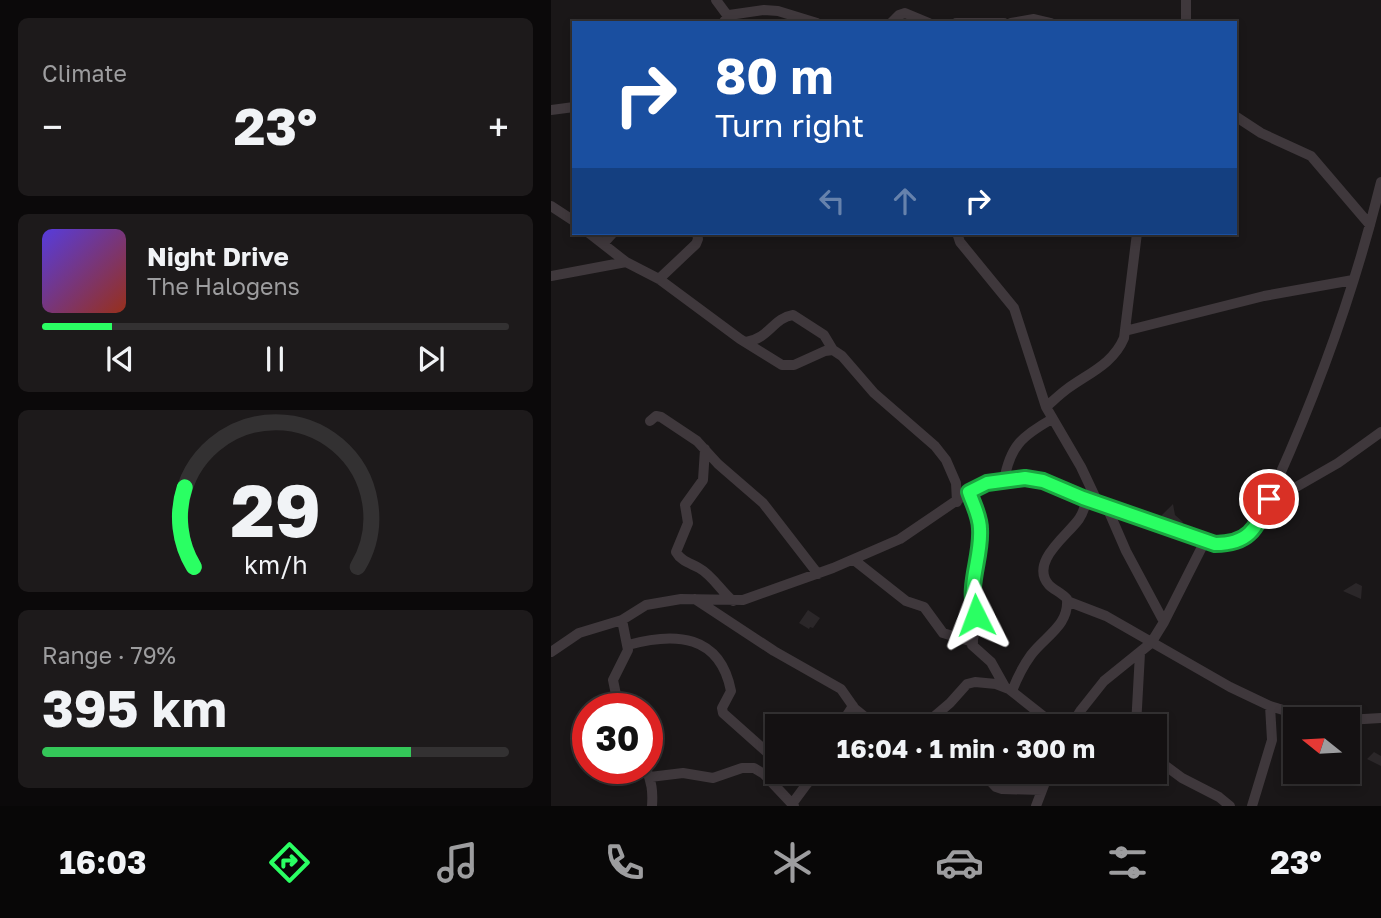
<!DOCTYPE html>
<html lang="en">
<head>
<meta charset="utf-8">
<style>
  body { margin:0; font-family:"Golos Text",sans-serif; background:#1d1a1b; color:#f1f3f6; height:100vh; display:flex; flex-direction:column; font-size:26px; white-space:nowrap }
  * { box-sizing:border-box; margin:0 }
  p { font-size:23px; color:#9d9d9f }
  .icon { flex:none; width:38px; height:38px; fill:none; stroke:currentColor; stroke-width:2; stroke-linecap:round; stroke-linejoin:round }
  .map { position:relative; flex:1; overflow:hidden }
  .sheet { display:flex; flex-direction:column; gap:18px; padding:18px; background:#0b090a; width:551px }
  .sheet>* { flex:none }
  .top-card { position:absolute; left:21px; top:21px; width:665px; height:214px; border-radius:0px; box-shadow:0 4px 10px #0003,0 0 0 2px #333132; background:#1a4fa0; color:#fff; overflow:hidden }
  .needle { width:46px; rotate:288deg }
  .controls { position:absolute; left:732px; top:707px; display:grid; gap:14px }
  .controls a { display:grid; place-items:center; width:77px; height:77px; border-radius:0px; background:#141112; box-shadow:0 4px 10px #0003,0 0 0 2px #333132; font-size:35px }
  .speed { position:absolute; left:21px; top:693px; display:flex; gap:14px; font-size:35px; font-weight:700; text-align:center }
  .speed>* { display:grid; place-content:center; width:91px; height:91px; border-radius:50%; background:#141112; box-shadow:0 4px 10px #0003,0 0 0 2px #333132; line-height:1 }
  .speed .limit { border:10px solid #d22; background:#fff; color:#111 }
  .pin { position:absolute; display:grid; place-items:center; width:60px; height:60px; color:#fff; margin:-30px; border:4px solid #fff; border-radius:50%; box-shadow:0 2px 7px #0007 }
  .me { position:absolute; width:77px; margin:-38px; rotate:357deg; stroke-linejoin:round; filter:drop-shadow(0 0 5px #0008) }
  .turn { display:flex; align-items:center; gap:24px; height:147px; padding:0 28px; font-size:32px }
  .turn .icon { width:91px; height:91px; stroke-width:2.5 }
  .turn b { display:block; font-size:49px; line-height:60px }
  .lanes { display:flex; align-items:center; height:66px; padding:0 28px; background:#0003; justify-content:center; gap:35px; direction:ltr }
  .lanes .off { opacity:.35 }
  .big { font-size:52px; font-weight:700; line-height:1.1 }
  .sheet .card { flex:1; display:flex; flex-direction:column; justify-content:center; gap:10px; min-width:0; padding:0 24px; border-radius:10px; background:#1d1a1b }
  .sheet .dial { align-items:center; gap:0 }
  .dial svg { height:182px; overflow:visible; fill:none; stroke:#333132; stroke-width:7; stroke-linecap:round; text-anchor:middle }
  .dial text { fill:#f1f3f6; stroke:none }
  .song { display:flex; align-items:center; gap:21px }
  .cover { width:84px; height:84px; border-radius:10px; background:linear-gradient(135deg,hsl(250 70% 55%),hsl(10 70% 35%)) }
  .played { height:7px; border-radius:4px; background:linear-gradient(90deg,#2aff63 15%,#333132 15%) }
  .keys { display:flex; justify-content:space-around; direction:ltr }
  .heat { display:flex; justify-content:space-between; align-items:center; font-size:38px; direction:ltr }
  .charge { height:10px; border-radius:5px; background:linear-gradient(90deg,#34c759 79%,#333132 0) }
  .trip { position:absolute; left:214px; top:714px; width:402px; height:70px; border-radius:0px; background:#141112; box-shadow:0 4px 10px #0003,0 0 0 2px #333132; font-weight:700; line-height:70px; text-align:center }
  .tab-bar { display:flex; height:112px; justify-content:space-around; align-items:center; background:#080707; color:#9d9d9f }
  .tab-bar .icon { width:49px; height:49px }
  .tab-bar .selected { color:#2aff63 }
  .tab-bar b { font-size:32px; color:#f1f3f6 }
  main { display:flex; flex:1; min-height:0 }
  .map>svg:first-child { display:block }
</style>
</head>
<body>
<main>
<section class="sheet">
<div class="card"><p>Climate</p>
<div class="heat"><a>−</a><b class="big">23°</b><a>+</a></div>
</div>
<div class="card">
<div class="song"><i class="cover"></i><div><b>Night Drive</b><p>The Halogens</p></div></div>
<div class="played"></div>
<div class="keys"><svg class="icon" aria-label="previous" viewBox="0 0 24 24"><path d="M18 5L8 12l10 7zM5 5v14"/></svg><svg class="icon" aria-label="pause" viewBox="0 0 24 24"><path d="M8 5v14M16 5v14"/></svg><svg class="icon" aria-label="next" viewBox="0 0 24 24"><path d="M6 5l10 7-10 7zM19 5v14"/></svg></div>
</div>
<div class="card dial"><svg viewBox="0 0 100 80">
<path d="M14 69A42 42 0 1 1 86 69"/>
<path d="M14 69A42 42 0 0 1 10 34" stroke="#2aff63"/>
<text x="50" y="56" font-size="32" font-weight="700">29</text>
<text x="50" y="72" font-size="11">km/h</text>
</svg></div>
<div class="card"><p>Range · 79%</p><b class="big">395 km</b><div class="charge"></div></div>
</section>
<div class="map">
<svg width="830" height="806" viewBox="0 0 830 806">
  <rect width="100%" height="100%" fill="#1a1718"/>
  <path fill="#2b2729" d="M 622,504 L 624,515 L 632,522 L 630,525 L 610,516 Z
    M 805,583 L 811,586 L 810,599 L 792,591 Z
    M 257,610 L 269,618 L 262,628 L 259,627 L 258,629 L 248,623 Z
    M 823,752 L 830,756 L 830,766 L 816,759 Z"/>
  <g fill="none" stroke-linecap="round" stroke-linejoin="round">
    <path stroke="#3f383c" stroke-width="10" d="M 165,0 L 179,19
      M 635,0 L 635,23
      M 172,23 L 178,15 L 213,10 L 227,11 L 266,23
      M 340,23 L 348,15 L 354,13 L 378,23
      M 405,23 L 453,23
      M 460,23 L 483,19 L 500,23
      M 0,110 L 23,107
      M 684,116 L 710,133 L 760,156 L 819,225
      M 0,206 L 23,221
      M 38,233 L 75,262 L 108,279 L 189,339 L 231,365 L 243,365 L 274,351 L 282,350 L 291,356 L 323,393 L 384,446 L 395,460 L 405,483 L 406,502
      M 406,233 L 409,242 L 463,308 L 495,407 L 530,467 L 547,503
      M 52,244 L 62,233
      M 0,276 L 75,262
      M 108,279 L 145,244 L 147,239 L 146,233
      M 574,331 L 713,296 L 802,280
      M 195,342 C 219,338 222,318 242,315 L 273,335 L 282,350
      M 495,407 C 502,401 509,394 516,389 C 538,373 562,364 573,338 L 586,233
      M 99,421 L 105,416 L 110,417 L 146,441 L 167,464 L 212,503 L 267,574
      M 154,449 L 152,480 L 134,505 L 137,523 L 125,552 C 130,561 139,563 148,568 C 161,575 170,591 182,601
      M 453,481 C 459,446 471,436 501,419
      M 418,492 L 429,528 L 427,556 L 420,593 L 425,623 L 421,645 L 440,662 L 454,687
      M 555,505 L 575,551 L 613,622
      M 715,510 L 740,490 L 787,463 L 830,432
      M 303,560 L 355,601 L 373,607 L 392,633 L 422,642
      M 144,599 L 223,651 L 290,689 L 304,709 L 325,726
      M 516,601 L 555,616 L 679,687 L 719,706 L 742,713 L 785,719
      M 77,645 C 124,632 169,634 180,691 L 171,708 L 172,713 L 226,761
      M 0,652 L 28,633 L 71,620 L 95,605 L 130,599 L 192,600 L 282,568 L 349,539 L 418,492 L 436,483 L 474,478 L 492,481 L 649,540 C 664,544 682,548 695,537 C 711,525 718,498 726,481 C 769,385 805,285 830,182
      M 461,691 C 466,678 472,666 480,655 C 494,636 518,626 516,599 C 511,593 503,590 498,585 C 478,562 516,536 528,519 C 532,513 534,507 536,499
      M 68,709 L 62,680 L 77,650 L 71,620
      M 796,720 L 830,718
      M 289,726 L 302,706
      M 372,726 L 399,703 L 416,684 L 424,682 L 445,684 L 458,689 L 492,716 L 510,726
      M 520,726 L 530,710 L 553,681 L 600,643 L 613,622 L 654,541
      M 585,726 L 589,653
      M 604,758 L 631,778 L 668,797 L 679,806
      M 94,768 C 101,781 102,792 101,806
      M 240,772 L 255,785 L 241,804
      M 416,772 L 424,772
      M 431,772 L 445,787 L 451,789 L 491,790
      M 99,777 L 132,773 L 162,778 L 191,768 L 203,768 L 213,774 L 243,806
      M 255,785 L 266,772
      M 485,806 L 498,772
      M 701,806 L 721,740 L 719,706"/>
  </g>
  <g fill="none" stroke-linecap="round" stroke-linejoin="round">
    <g stroke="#1ba640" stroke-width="18">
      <path id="route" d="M 425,615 C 415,586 431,558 429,529 C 429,516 422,504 418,492 L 436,483 L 474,478 L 492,481 L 532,498 L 664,544 C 699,544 705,528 718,499"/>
    </g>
    <use href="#route" stroke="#2aff63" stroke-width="12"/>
  </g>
</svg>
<div class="controls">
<a><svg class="needle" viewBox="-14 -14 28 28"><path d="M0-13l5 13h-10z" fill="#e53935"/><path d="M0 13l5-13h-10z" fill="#9d9d9f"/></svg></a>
</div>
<div class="speed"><div class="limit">30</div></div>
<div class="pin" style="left:718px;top:499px;background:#d93025"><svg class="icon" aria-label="arrive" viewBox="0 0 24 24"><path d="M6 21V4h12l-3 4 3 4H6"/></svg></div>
<svg class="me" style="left:425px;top:615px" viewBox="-20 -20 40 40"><path d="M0-17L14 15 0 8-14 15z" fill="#2aff63" stroke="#fff" stroke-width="4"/></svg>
<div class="trip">16:04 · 1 min · 300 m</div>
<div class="top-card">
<div class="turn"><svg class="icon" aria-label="right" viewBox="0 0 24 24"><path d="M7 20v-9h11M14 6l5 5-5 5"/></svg><div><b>80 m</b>Turn right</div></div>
<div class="lanes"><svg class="icon off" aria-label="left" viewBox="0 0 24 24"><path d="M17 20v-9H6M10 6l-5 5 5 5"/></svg><svg class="icon off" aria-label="ahead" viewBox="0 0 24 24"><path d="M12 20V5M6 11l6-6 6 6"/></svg><svg class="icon" aria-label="right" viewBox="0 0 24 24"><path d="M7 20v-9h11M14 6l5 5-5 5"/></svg></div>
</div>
</div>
</main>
<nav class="tab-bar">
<b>16:03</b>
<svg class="icon selected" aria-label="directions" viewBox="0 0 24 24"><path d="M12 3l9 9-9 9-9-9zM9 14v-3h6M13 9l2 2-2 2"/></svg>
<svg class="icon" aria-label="music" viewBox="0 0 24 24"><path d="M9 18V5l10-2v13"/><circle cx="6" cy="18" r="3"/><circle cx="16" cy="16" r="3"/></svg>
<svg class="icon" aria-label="phone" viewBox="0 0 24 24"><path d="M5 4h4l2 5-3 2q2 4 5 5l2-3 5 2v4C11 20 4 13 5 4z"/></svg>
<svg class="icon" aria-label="climate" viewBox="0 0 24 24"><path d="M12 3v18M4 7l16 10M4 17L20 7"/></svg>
<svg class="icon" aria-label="car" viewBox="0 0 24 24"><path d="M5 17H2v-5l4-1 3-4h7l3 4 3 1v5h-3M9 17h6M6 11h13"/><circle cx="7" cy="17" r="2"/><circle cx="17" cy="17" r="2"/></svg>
<svg class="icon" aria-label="filters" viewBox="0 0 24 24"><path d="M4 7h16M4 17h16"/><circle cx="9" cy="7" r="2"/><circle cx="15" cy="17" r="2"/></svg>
<b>23°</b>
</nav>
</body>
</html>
